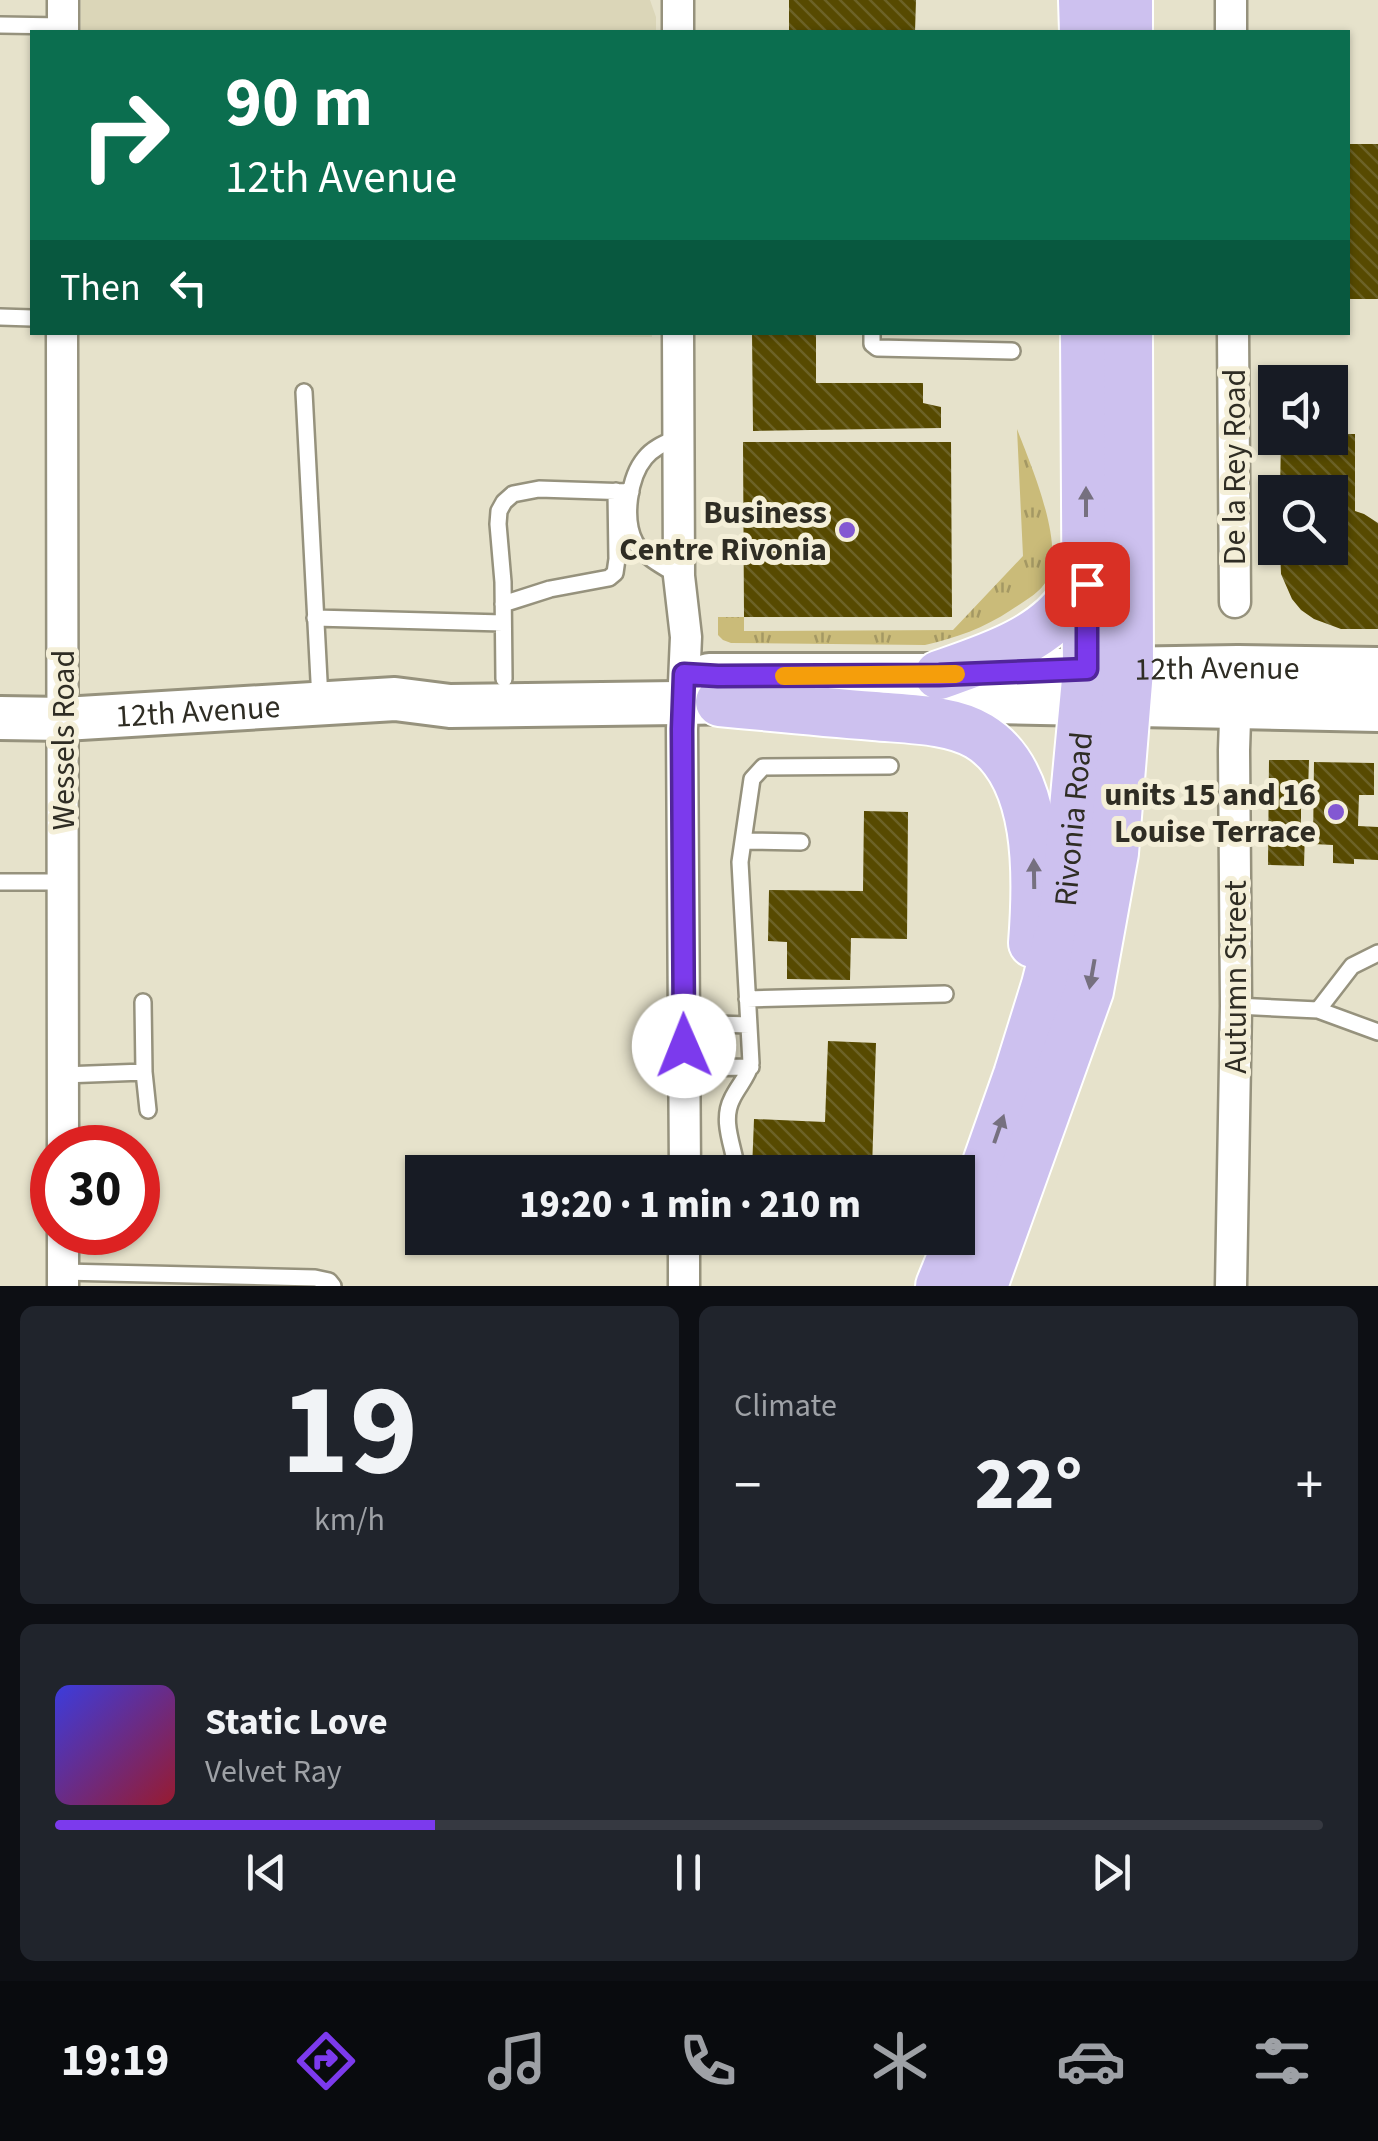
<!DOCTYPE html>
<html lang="en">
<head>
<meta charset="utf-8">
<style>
  body { margin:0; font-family:"Source Sans 3",sans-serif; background:#20242c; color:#f1f3f6; height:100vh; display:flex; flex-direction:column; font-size:38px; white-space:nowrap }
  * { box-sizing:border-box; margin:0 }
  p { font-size:32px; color:#9ea1a6 }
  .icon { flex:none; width:55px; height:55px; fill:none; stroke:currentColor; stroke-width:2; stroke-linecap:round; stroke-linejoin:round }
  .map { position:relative; height:1286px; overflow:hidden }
  .drawer { display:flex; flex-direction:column; gap:20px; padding:20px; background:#0d0f14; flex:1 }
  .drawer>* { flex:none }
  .banner { position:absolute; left:30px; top:30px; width:1320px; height:305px; border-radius:0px; box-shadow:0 2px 8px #0004; background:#0b6e4f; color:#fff; overflow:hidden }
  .fabs { position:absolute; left:1258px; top:365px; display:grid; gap:20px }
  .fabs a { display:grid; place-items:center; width:90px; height:90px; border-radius:0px; background:#171b24; box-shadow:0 2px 8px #0004; font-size:50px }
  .speed { position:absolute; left:30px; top:1125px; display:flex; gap:20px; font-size:50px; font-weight:700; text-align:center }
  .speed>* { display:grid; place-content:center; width:130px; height:130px; border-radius:50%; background:#171b24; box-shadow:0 2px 8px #0004; line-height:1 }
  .speed .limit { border:15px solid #d22; background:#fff; color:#111 }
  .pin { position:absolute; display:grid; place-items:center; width:85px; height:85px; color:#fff; margin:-42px; border-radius:20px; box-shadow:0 5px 15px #0006 }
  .me { position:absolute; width:110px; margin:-55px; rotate:359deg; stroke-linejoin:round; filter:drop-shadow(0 0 8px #0008) }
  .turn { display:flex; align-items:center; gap:35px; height:210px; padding:0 30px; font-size:45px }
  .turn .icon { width:130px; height:130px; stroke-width:2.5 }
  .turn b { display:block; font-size:70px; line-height:85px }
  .then { display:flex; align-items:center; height:95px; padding:0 30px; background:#0003; gap:20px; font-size:38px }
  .big { font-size:75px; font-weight:800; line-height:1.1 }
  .drawer .card { flex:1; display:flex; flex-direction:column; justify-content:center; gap:15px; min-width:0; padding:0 35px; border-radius:15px; background:#20242c }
  .drawer .dial { align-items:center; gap:0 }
  .dial b { font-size:130px; line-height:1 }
  .song { display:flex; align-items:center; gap:30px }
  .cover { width:120px; height:120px; border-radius:15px; background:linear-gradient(135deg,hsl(240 70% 55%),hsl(350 70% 35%)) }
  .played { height:10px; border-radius:5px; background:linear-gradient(90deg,#7c3aed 30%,#363941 30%) }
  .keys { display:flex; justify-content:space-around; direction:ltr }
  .heat { display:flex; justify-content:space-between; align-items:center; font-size:55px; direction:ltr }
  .drawer .tiles { flex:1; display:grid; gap:20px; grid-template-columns:1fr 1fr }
  .card:last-child { grid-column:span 2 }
  .trip { position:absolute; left:405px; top:1155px; width:570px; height:100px; border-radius:0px; background:#171b24; box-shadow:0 2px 8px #0004; font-weight:800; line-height:100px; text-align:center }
  .dock { display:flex; height:160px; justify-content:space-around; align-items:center; background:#090b0e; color:#9ea1a6 }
  .dock .icon { width:70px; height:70px }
  .dock .current { color:#7c3aed }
  .dock b { font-size:45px; color:#f1f3f6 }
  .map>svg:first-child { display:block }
</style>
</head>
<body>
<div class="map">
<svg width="1378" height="1286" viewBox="0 0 1378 1286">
  <defs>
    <pattern id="grass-tufts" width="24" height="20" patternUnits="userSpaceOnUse" patternTransform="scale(2.5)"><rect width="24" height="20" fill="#cabb79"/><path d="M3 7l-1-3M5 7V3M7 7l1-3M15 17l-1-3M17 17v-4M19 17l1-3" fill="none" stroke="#a49863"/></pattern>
    <pattern id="building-back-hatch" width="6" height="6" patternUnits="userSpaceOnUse" patternTransform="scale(2.5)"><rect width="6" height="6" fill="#574a01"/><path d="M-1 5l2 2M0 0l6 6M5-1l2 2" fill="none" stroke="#6c6227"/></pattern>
  </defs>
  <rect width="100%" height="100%" fill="#e6e2cb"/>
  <path fill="#dbd6b8" d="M 81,0 L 650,0 L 656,17 L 656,32 L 81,32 Z
    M 78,332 L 652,332 L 652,337 L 78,334 Z"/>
  <path fill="url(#grass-tufts)" d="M 1017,429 C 1030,463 1066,545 1047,580 C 1040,593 1023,602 1011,610 C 984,628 956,638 925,645 L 731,643 L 723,640 L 718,635 L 718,617 L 744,617 L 744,631 L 953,630 L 1023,556 Z"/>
  <path fill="url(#building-back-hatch)" d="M 789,0 L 916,0 L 915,32 L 789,32 Z
    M 1348,144 L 1378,144 L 1378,299 L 1348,299 Z
    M 752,332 L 816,332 L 816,383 L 923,383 L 923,403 L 941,407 L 941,428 L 753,431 Z
    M 1330,434 L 1355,434 L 1355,511 L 1364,514 L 1378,523 L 1378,629 L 1341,629 L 1314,619 L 1301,610 L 1292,599 L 1281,574 L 1280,548 L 1330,548 L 1330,492 L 1280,492 L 1281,438 L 1330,438 Z
    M 743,442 L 951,442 L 952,617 L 744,617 Z
    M 1269,760 L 1309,760 L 1308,791 L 1301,790 L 1301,830 L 1305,830 L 1304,866 L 1268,865 Z
    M 1314,762 L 1374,763 L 1374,795 L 1359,795 L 1358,826 L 1378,827 L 1378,860 L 1354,859 L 1354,864 L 1333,863 L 1333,845 L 1313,844 Z
    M 864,811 L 908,812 L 907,939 L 851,938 L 850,980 L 787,979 L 787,942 L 768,941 L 769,890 L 863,891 Z
    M 828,1041 L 876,1043 L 872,1169 L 838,1168 L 837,1172 L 774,1172 L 774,1170 L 752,1170 L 754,1119 L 825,1122 Z"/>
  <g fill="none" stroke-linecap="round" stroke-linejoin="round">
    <g stroke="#96927d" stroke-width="20">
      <path id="lane" d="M 0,25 L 63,26
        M 0,317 L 32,318
        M 872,332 L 872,344 L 877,348 L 1012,351
        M 304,392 L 320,700
        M 679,437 C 666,443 654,447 645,458 C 629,477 623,519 635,542 C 644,557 664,567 679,576
        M 503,604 L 550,589 L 609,578 L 615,573 L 617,559 L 616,491
        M 315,618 L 503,623
        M 504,679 L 503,582 L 498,524 L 499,511 L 504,502 L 513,494 L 539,489 L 631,492
        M 743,841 L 752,779 L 763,767 L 890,766
        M 0,882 L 63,882
        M 747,999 L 945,994
        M 143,1002 L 144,1072 L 148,1110
        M 1236,1006 L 1318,1010 L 1378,1032
        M 1318,1010 L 1352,966 L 1378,953
        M 684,1023 L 749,1025
        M 685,1068 L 751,1067
        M 63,1075 L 144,1072
        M 737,1172 C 735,1149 720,1122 732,1099 C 738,1086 748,1077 751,1063 L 740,862 L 743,841 L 801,842
        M 63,1272 L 315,1278 L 329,1281 L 333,1286"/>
    </g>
    <g stroke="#96927d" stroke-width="35">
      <path id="street" d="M 678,0 L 678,32
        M 1231,0 L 1231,32
        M 63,32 L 63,0
        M 62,332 L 63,1148
        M 678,332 L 679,576 L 686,637 L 682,729 L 685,1172
        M 1233,332 L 1235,602
        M 63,1286 L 63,1232
        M 684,1286 L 684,1238
        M 1231,1286 L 1236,1006 L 1234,750 L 1236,689"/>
    </g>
    <g stroke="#96927d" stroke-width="48">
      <g id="secondary">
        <path id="s1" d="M 709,675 L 939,675 L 1051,670 L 1238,667 L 1378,669"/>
        <path d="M 894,700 L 1378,710"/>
        <path id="s2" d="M 0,718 L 64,719 L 395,699 L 450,706 L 753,702"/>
      </g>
    </g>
    <g stroke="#fff" stroke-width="52">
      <g id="primary">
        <path d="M 1083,0 L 1084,32"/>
        <path d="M 1128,0 L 1128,32"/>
        <path d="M 939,675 C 985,659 1047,640 1074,595 C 1079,586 1081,575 1084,565"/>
        <path d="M 720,702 C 771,707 823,712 874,716 C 906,719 952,719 979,736 C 1042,774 1038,879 1033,943"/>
        <path id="s3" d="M 940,1286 L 968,1217 L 1018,1075 L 1046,985 L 1064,914 L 1087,669 L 1085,332"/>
        <path d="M 983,1286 L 1089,991 L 1114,853 L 1129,670 L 1128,332"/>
      </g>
    </g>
    <use href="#lane" stroke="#fff" stroke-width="15"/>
    <use href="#street" stroke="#fff" stroke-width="30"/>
    <use href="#secondary" stroke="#fff" stroke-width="42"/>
    <use href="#primary" stroke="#cdc1ef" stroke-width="48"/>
  </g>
  <defs><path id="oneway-solid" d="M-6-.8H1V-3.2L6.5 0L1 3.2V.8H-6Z" transform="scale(2.5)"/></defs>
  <g fill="#76707f">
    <use href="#oneway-solid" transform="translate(1086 502) rotate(-90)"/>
    <use href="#oneway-solid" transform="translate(1034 874) rotate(-91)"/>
    <use href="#oneway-solid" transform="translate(1092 974) rotate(100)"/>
    <use href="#oneway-solid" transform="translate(999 1129) rotate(-71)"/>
  </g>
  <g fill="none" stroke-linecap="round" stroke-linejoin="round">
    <g stroke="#51269a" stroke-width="25">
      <path id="route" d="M 684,1046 L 682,729 L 684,674 L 718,676 L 939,675 L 1087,669 L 1087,584"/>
    </g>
    <use href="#route" stroke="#7c3aed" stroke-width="18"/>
    <path stroke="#f59e0b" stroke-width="18" d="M 784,676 L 956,674"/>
  </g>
  <g fill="#8358d2" stroke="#f4efd8" stroke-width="4">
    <circle cx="847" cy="530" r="10"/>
    <circle cx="1336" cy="812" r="10"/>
  </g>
  <g text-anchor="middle" stroke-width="10" stroke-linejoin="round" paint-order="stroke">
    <g font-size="32" fill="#2f2d24" stroke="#f4efd8">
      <text transform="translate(1234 467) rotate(-90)" y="11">De la Rey Road</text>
      <text dy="11" stroke="none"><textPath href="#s1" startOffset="508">12th Avenue</textPath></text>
      <text dy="11" stroke="none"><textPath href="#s2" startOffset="198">12th Avenue</textPath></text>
      <text transform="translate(63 740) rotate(-90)" y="11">Wessels Road</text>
      <text dy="11" stroke="none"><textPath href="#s3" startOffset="488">Rivonia Road</textPath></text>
      <text transform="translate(1235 977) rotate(-90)" y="11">Autumn Street</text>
    </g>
    <g font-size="32" font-weight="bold" fill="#2f2d24" stroke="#f4efd8" text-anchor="end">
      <text x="827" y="523">Business<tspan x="827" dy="37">Centre Rivonia</tspan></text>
      <text x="1316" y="805">units 15 and 16<tspan x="1316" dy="37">Louise Terrace</tspan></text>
    </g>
  </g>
</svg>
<div class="fabs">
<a><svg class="icon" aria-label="sound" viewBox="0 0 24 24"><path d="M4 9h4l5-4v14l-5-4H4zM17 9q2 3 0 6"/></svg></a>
<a><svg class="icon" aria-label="search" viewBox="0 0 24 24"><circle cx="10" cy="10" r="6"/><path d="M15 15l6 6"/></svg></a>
</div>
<div class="speed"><div class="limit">30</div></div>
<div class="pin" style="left:1087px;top:584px;background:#d93025"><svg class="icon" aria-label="arrive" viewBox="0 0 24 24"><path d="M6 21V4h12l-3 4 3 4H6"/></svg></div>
<svg class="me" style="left:684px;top:1046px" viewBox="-20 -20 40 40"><circle r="19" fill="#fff"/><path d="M0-13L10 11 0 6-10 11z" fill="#7c3aed"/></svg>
<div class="trip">19:20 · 1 min · 210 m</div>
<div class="banner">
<div class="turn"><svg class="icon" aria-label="right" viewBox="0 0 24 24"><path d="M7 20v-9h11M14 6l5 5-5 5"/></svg><div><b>90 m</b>12th Avenue</div></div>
<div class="then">Then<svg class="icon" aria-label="left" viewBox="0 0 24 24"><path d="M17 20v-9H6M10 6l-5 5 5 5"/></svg></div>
</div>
</div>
<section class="drawer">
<div class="tiles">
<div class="card dial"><b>19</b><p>km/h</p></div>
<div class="card"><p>Climate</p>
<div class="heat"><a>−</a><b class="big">22°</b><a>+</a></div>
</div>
<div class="card">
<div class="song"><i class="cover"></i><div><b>Static Love</b><p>Velvet Ray</p></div></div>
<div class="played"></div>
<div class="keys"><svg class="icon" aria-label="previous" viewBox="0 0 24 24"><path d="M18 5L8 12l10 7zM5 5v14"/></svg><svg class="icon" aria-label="pause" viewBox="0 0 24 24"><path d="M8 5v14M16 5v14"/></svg><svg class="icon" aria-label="next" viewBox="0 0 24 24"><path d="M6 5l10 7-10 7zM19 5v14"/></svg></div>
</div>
</div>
</section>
<nav class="dock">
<b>19:19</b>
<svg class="icon current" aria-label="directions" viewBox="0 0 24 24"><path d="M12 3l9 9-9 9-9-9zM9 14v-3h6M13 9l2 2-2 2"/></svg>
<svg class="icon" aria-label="music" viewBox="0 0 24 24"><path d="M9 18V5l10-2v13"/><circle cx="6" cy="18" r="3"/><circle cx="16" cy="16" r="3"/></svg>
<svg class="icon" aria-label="phone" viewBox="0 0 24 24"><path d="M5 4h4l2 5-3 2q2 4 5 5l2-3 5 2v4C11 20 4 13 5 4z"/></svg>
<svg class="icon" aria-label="climate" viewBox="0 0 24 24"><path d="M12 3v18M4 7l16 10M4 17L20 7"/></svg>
<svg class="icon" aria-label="car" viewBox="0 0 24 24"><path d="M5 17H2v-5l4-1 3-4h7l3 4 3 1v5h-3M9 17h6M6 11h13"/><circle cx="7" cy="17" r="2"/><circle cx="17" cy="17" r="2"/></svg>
<svg class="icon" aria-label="filters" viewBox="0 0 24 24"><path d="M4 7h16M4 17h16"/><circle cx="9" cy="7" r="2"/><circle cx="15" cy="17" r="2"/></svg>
</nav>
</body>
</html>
